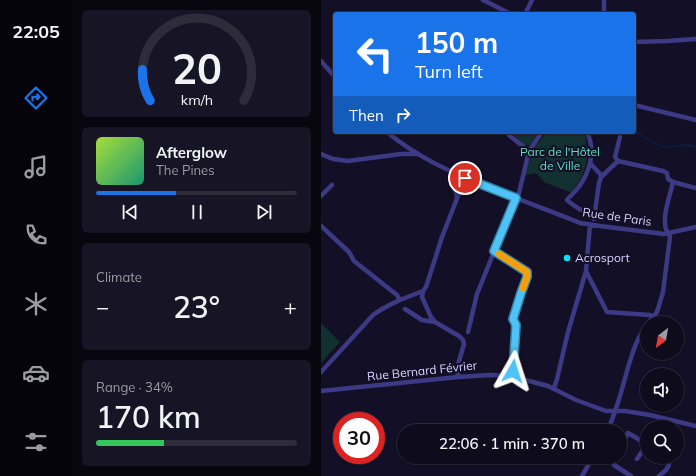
<!DOCTYPE html>
<html lang="en">
<head>
<meta charset="utf-8">
<style>
  body { margin:0; font-family:Mulish,sans-serif; background:#171425; color:#f1f3f6; height:100vh; display:flex; flex-direction:column; font-size:15px; white-space:nowrap }
  * { box-sizing:border-box; margin:0 }
  p { font-size:13px; color:#9b9ba3 }
  .icon { flex:none; width:22px; height:22px; fill:none; stroke:currentColor; stroke-width:2; stroke-linecap:round; stroke-linejoin:round }
  .map { position:relative; flex:1; overflow:hidden }
  .panel { display:flex; flex-direction:column; gap:10px; padding:10px; background:#08060f; width:249px }
  .panel>* { flex:none }
  .hud { position:absolute; left:12px; top:12px; width:303px; height:122px; border-radius:4px; box-shadow:0 1px 3px #0004,0 0 0 1px #2e2b3b; background:#1a73e8; color:#fff; overflow:hidden }
  .needle { width:26px; rotate:211deg }
  .buttons { position:absolute; left:319px; top:316px; display:grid; gap:8px }
  .buttons a { display:grid; place-items:center; width:44px; height:44px; border-radius:50%; background:#0e0b1c; box-shadow:0 1px 3px #0004,0 0 0 1px #2e2b3b; font-size:20px }
  .speed { position:absolute; left:12px; top:412px; display:flex; gap:8px; font-size:20px; font-weight:700; text-align:center }
  .speed>* { display:grid; place-content:center; width:52px; height:52px; border-radius:50%; background:#0e0b1c; box-shadow:0 1px 3px #0004,0 0 0 1px #2e2b3b; line-height:1 }
  .speed .limit { border:6px solid #d22; background:#fff; color:#111 }
  .pin { position:absolute; display:grid; place-items:center; width:34px; height:34px; color:#fff; margin:-17px; border:2px solid #fff; border-radius:50%; box-shadow:0 1px 4px #0007 }
  .me { position:absolute; width:44px; margin:-22px; rotate:6deg; stroke-linejoin:round; filter:drop-shadow(0 0 3px #0008) }
  .turn { display:flex; align-items:center; gap:14px; height:84px; padding:0 16px; font-size:18px }
  .turn .icon { width:52px; height:52px; stroke-width:2.5 }
  .turn b { display:block; font-size:28px; line-height:34px }
  .then { display:flex; align-items:center; height:38px; padding:0 16px; background:#0003; gap:8px; font-size:15px }
  .big { font-size:30px; font-weight:600; line-height:1.1 }
  .panel .tile { flex:1; display:flex; flex-direction:column; justify-content:center; gap:6px; min-width:0; padding:0 14px; border-radius:6px; background:#171425 }
  .panel .dial { align-items:center; gap:0 }
  .dial svg { height:104px; overflow:visible; fill:none; stroke:#2e2b3b; stroke-width:7; stroke-linecap:round; text-anchor:middle }
  .dial text { fill:#f1f3f6; stroke:none }
  .song { display:flex; align-items:center; gap:12px }
  .cover { width:48px; height:48px; border-radius:6px; background:linear-gradient(135deg,hsl(80 70% 55%),hsl(160 70% 35%)) }
  .played { height:4px; border-radius:2px; background:linear-gradient(90deg,#1a73e8 40%,#2e2b3b 40%) }
  .keys { display:flex; justify-content:space-around; direction:ltr }
  .heat { display:flex; justify-content:space-between; align-items:center; font-size:22px; direction:ltr }
  .charge { height:6px; border-radius:3px; background:linear-gradient(90deg,#34c759 34%,#2e2b3b 0) }
  .trip { position:absolute; left:76px; top:424px; width:230px; height:40px; border-radius:20px; background:#0e0b1c; box-shadow:0 1px 3px #0004,0 0 0 1px #2e2b3b; font-weight:600; line-height:40px; text-align:center }
  main { display:flex; flex:1; min-height:0 }
  .tab-bar { display:flex; flex-direction:column; width:72px; justify-content:space-around; align-items:center; background:#06040b; color:#9b9ba3 }
  .tab-bar .icon { width:28px; height:28px }
  .tab-bar .active { color:#1a73e8 }
  .tab-bar b { font-size:18px; color:#f1f3f6 }
  .map>svg:first-child { display:block }
</style>
</head>
<body>
<main>
<nav class="tab-bar">
<b>22:05</b>
<svg class="icon active" aria-label="directions" viewBox="0 0 24 24"><path d="M12 3l9 9-9 9-9-9zM9 14v-3h6M13 9l2 2-2 2"/></svg>
<svg class="icon" aria-label="music" viewBox="0 0 24 24"><path d="M9 18V5l10-2v13"/><circle cx="6" cy="18" r="3"/><circle cx="16" cy="16" r="3"/></svg>
<svg class="icon" aria-label="phone" viewBox="0 0 24 24"><path d="M5 4h4l2 5-3 2q2 4 5 5l2-3 5 2v4C11 20 4 13 5 4z"/></svg>
<svg class="icon" aria-label="climate" viewBox="0 0 24 24"><path d="M12 3v18M4 7l16 10M4 17L20 7"/></svg>
<svg class="icon" aria-label="car" viewBox="0 0 24 24"><path d="M5 17H2v-5l4-1 3-4h7l3 4 3 1v5h-3M9 17h6M6 11h13"/><circle cx="7" cy="17" r="2"/><circle cx="17" cy="17" r="2"/></svg>
<svg class="icon" aria-label="filters" viewBox="0 0 24 24"><path d="M4 7h16M4 17h16"/><circle cx="9" cy="7" r="2"/><circle cx="15" cy="17" r="2"/></svg>
</nav>
<section class="panel">
<div class="tile dial"><svg viewBox="0 0 100 80">
<path d="M14 69A42 42 0 1 1 86 69"/>
<path d="M14 69A42 42 0 0 1 8 45" stroke="#1a73e8"/>
<text x="50" y="56" font-size="32" font-weight="700">20</text>
<text x="50" y="72" font-size="11">km/h</text>
</svg></div>
<div class="tile">
<div class="song"><i class="cover"></i><div><b>Afterglow</b><p>The Pines</p></div></div>
<div class="played"></div>
<div class="keys"><svg class="icon" aria-label="previous" viewBox="0 0 24 24"><path d="M18 5L8 12l10 7zM5 5v14"/></svg><svg class="icon" aria-label="pause" viewBox="0 0 24 24"><path d="M8 5v14M16 5v14"/></svg><svg class="icon" aria-label="next" viewBox="0 0 24 24"><path d="M6 5l10 7-10 7zM19 5v14"/></svg></div>
</div>
<div class="tile"><p>Climate</p>
<div class="heat"><a>−</a><b class="big">23°</b><a>+</a></div>
</div>
<div class="tile"><p>Range · 34%</p><b class="big">170 km</b><div class="charge"></div></div>
</section>
<div class="map">
<svg width="375" height="476" viewBox="0 0 375 476">
  <rect width="100%" height="100%" fill="#130f26"/>
  <path fill="#12302f" d="M 189,132 L 218,132 L 209,145 L 203,145 Z
    M 226,132 L 262,132 L 265,137 L 266,160 L 261,176 L 251,193 L 223,182 L 215,173 L 204,175 L 212,149 Z
    M 0,323 L 19,342 L 0,363 Z"/>
  <g fill="none" stroke-linecap="round" stroke-linejoin="round">
    <path stroke="#0a1f44" stroke-width="1.5" d="M 313,131 C 320,135 337,146 344,147 C 355,148 363,142 375,147"/>
    <path stroke="#3d3a85" stroke-width="4.5" d="M 162,0 L 190,14
      M 204,14 L 211,0
      M 283,14 L 283,0
      M 313,42 L 346,41 L 375,39
      M 0,61 L 14,77
      M 313,105 L 375,120
      M 66,132 C 96,157 129,172 165,186 C 196,199 227,210 259,223 L 279,226 L 343,234 L 375,227
      M 185,132 L 189,136 L 208,151
      M 266,132 C 275,151 269,172 257,188 C 254,192 249,196 246,200 L 247,201 L 258,209 L 265,211 L 273,218
      M 0,154 L 12,159 L 27,161 L 80,154 L 95,154
      M 297,161 L 342,171 L 346,173 L 347,179 L 352,182 L 375,188
      M 297,161 L 294,157 L 299,137
      M 269,163 L 281,176
      M 0,196 L 11,185
      M 136,197 C 133,188 134,185 138,175
      M 273,219 L 278,183 L 280,177 L 297,161
      M 0,226 L 28,252 L 33,261 L 76,295 L 79,300
      M 173,251 L 206,272 L 206,277 L 200,293 L 192,319 L 195,325 L 191,377
      M 265,271 L 286,312 L 329,315 L 332,317
      M 84,309 L 101,320 L 114,322
      M 327,323 L 336,312 L 342,292 L 349,237 C 348,234 346,232 345,229 C 341,216 349,196 352,182
      M 147,332 L 156,294 L 189,212 L 198,193 L 208,151 L 221,132
      M 0,372 L 52,315 C 67,304 84,298 102,291
      M 137,377 L 136,368 L 143,344 L 142,340 L 138,336 L 114,322 L 110,317 L 101,297 L 102,291 L 105,287 L 121,237 L 144,178
      M 233,388 L 236,379 L 247,332 L 265,271 L 269,225
      M 0,391 L 137,377 L 168,375 L 189,376 L 227,386 L 255,400 L 285,411 L 304,411 L 329,415 L 375,426
      M 286,431 C 299,405 303,376 313,349 C 316,340 321,332 326,324
      M 299,448 L 307,433 C 314,437 324,441 322,450 L 326,453
      M 294,457 L 292,462 L 293,465 L 310,476
      M 336,457 C 342,459 346,459 348,465 L 345,470 L 338,476
      M 316,459 L 322,450
      M 261,476 L 272,457"/>
  </g>
  <g fill="none" stroke-linecap="round" stroke-linejoin="round">
    <g stroke="#337fa1" stroke-width="10">
      <path id="route" d="M 144,178 L 195,198 L 173,251 L 206,272 L 206,277 L 200,293 L 192,319 L 195,325 L 192,371"/>
    </g>
    <use href="#route" stroke="#4fc3f7" stroke-width="7"/>
    <path stroke="#f59e0b" stroke-width="7" d="M 178,254 L 206,272 L 206,277 L 202,288"/>
  </g>
  <circle fill="#00e5ff" stroke="#130f26" stroke-width="1.5" cx="246" cy="258" r="4"/>
  <g text-anchor="middle" stroke-width="4" stroke-linejoin="round" paint-order="stroke">
    <g font-size="12" fill="#5fe0c0" stroke="#130f26">
      <text x="239" y="156">Parc de l'Hôtel<tspan x="239" dy="14">de Ville</tspan></text>
    </g>
    <g font-size="12" fill="#d9d4ff" stroke="#130f26">
      <text transform="translate(296 217) rotate(8)" y="4">Rue de Paris</text>
      <text transform="translate(101 371) rotate(-6)" y="4">Rue Bernard Février</text>
    </g>
    <g font-size="12" fill="#d9d4ff" stroke="#130f26" text-anchor="start">
      <text x="254" y="262">Acrosport</text>
    </g>
  </g>
</svg>
<div class="buttons">
<a><svg class="needle" viewBox="-14 -14 28 28"><path d="M0-13l5 13h-10z" fill="#e53935"/><path d="M0 13l5-13h-10z" fill="#9b9ba3"/></svg></a>
<a><svg class="icon" aria-label="sound" viewBox="0 0 24 24"><path d="M4 9h4l5-4v14l-5-4H4zM17 9q2 3 0 6"/></svg></a>
<a><svg class="icon" aria-label="search" viewBox="0 0 24 24"><circle cx="10" cy="10" r="6"/><path d="M15 15l6 6"/></svg></a>
</div>
<div class="speed"><div class="limit">30</div></div>
<div class="pin" style="left:144px;top:178px;background:#d93025"><svg class="icon" aria-label="arrive" viewBox="0 0 24 24"><path d="M6 21V4h12l-3 4 3 4H6"/></svg></div>
<svg class="me" style="left:192px;top:371px" viewBox="-20 -20 40 40"><path d="M0-17L14 15 0 8-14 15z" fill="#4fc3f7" stroke="#fff" stroke-width="4"/></svg>
<div class="trip">22:06 · 1 min · 370 m</div>
<div class="hud">
<div class="turn"><svg class="icon" aria-label="left" viewBox="0 0 24 24"><path d="M17 20v-9H6M10 6l-5 5 5 5"/></svg><div><b>150 m</b>Turn left</div></div>
<div class="then">Then<svg class="icon" aria-label="right" viewBox="0 0 24 24"><path d="M7 20v-9h11M14 6l5 5-5 5"/></svg></div>
</div>
</div>
</main>
</body>
</html>
